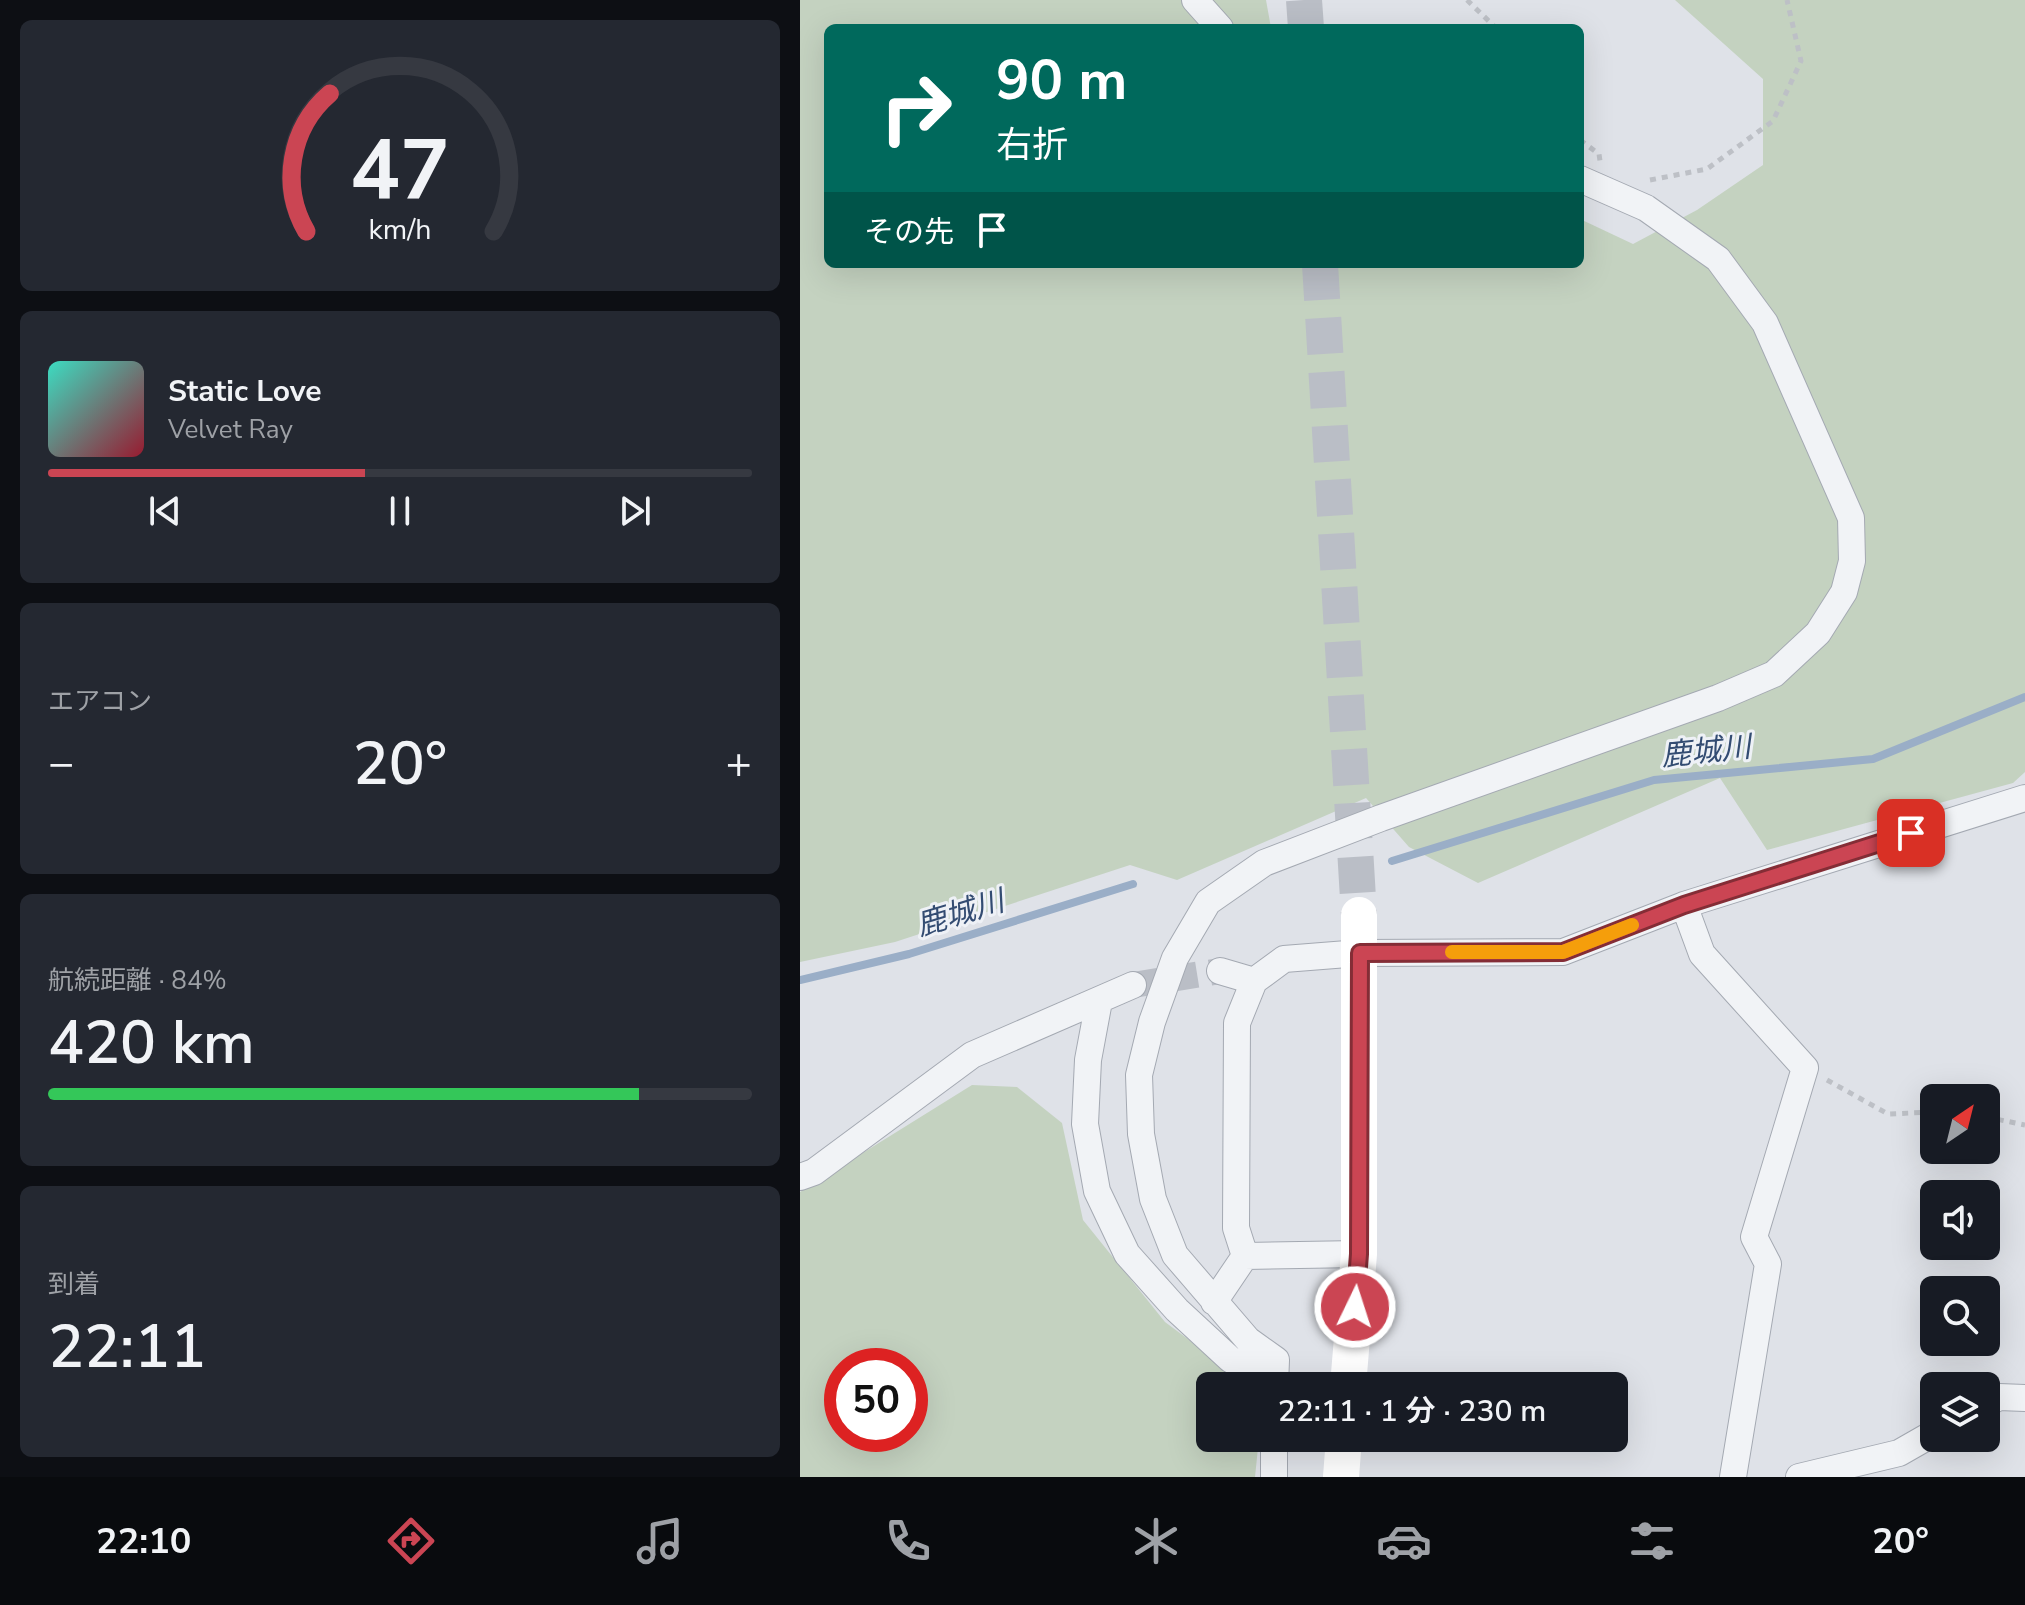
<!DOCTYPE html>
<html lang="ja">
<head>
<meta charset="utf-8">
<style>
  body { margin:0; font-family:"Nunito Sans","Noto Sans JP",sans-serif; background:#242831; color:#f1f3f6; height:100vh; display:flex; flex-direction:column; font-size:30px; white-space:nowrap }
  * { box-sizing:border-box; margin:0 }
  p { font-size:26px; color:#9ea1a6 }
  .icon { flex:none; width:44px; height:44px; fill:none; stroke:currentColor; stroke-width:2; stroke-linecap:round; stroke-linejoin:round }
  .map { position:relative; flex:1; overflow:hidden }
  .details { display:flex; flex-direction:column; gap:20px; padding:20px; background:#0d0f14; width:800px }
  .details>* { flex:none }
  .hud { position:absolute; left:24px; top:24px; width:760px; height:244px; border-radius:12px; box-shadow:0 8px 32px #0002; background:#00695c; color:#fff; overflow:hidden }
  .needle { width:52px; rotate:35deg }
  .buttons { position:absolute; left:1120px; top:1084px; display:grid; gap:16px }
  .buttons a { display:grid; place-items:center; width:80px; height:80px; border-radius:12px; background:#171b24; box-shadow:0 8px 32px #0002; font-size:40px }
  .speed { position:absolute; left:24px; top:1348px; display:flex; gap:16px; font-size:40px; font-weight:700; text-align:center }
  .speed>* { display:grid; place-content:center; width:104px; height:104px; border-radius:50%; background:#171b24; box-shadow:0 8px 32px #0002; line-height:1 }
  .speed .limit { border:12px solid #d22; background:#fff; color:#111 }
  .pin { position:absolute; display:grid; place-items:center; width:68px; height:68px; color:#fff; margin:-34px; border-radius:16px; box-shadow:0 4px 12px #0006 }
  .me { position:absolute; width:88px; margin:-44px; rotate:4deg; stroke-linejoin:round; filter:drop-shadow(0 0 6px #0008) }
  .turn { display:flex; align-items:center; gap:28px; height:168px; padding:0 40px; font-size:36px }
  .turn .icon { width:104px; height:104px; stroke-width:2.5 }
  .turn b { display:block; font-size:56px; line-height:68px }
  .then { display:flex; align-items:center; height:76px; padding:0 40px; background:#0003; gap:16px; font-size:30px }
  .big { font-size:60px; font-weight:600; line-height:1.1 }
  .details .card { flex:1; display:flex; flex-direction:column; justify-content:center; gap:12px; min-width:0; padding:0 28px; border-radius:12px; background:#242831 }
  .details .dial { align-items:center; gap:0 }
  .dial svg { height:208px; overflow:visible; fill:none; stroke:#363941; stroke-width:7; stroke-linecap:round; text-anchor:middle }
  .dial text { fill:#f1f3f6; stroke:none }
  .song { display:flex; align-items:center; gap:24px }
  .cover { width:96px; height:96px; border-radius:12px; background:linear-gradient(135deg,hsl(170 70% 55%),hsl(350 70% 35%)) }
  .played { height:8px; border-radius:4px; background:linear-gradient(90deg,#cb4553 45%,#363941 45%) }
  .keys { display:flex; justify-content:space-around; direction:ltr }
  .heat { display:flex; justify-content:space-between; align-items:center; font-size:44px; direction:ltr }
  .charge { height:12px; border-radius:6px; background:linear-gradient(90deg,#34c759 84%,#363941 0) }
  .trip { position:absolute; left:396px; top:1372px; width:432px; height:80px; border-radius:12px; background:#171b24; box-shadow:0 8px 32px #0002; font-weight:600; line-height:80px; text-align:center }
  .tab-bar { display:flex; height:128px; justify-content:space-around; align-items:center; background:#090b0e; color:#9ea1a6 }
  .tab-bar .icon { width:56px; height:56px }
  .tab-bar .selected { color:#cb4553 }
  .tab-bar b { font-size:36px; color:#f1f3f6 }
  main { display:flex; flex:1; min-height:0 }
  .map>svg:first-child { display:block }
</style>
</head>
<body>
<main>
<section class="details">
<div class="card dial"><svg viewBox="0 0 100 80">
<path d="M14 69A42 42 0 1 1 86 69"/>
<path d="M14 69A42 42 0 0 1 23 16" stroke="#cb4553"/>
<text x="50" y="56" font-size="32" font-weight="700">47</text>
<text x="50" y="72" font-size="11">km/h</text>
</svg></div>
<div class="card">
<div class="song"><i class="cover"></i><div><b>Static Love</b><p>Velvet Ray</p></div></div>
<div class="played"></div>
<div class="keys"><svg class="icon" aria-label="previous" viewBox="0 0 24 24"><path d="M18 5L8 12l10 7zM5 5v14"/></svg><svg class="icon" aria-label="pause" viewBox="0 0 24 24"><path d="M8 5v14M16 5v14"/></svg><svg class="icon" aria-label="next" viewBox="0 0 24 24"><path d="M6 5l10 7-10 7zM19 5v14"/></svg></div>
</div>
<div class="card"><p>エアコン</p>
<div class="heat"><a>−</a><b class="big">20°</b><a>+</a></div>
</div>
<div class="card"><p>航続距離 · 84%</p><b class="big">420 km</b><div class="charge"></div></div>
<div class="card"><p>到着</p><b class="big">22:11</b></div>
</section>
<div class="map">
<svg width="1225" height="1477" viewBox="0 0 1225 1477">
  <rect width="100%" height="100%" fill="#dfe2e8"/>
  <path fill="#c4d2c0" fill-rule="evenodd" d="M 0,0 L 466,0 L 471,28 L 28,28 L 28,264 L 780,264 L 780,219 L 833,244 L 897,210 L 963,165 L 963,79 L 875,0 L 1225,0 L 1225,772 L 1213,783 L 967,850 L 920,778 L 678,883 L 609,847 L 566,798 L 377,880 L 330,865 L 95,942 L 0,962 Z
    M 172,1085 L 217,1087 L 262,1123 L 283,1220 L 365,1322 L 451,1386 L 410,1386 L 410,1438 L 459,1438 L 455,1477 L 0,1477 L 0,1192 ZM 42,1366 L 110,1366 L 110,1434 L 42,1434 Z"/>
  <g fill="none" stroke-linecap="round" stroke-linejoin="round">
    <path stroke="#9aaec7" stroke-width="8" d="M 592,861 L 854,780 L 1073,759 L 1225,697
      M 0,980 L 109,954 L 333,884"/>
    <path stroke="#babec6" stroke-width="26" stroke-dasharray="26 13" stroke-linecap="butt" d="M 333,985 L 420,971"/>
    <path stroke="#babec6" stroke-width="36" stroke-dasharray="36 18" stroke-linecap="butt" d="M 504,0 L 506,28
      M 520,264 L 559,915"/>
    <g stroke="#a4a9b2" stroke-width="28">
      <path id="minor" d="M 395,0 L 420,28
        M 884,905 L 902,954 L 1005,1068 L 954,1237 L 968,1264 L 933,1477
        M 420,971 L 454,981
        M 299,1001 L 288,1060 L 285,1124 L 297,1191 L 327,1254 L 377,1310 L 430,1359 L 475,1386
        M 0,1177 L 14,1172 L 172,1055 L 333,985
        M 445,1256 L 436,1228 L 437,1023 L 454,981 L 484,959 L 560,953 L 763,952 L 884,905 L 1225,798
        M 445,1256 L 559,1254
        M 414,1302 L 445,1256
        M 475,1386 L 476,1360 L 448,1340 L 375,1255 L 353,1199 L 341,1134 L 339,1075 L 352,1022 L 375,958 L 408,902 L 464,863 L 581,818 L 918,698 L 974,674 L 1018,633 L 1044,592 L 1052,561 L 1051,518 L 965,323 L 918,259 L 846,208 L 780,179
        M 1186,1404 L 1199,1397 L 1225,1398
        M 474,1477 L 474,1438
        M 999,1477 L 1099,1453 L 1134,1433"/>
    </g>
    <path stroke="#bdc0c6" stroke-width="5" stroke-dasharray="6 6" stroke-linecap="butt" d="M 667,0 L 696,28
      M 780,140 L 799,154 L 800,161
      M 850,180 L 907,169 L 973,121 L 1001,61 L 987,0
      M 1027,1080 L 1088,1114 L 1134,1112
      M 1186,1117 L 1225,1125"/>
    <use href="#minor" stroke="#f1f3f6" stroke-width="26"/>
    <path stroke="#fff" stroke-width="36" d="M 548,1386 L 559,1254 L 559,915
      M 541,1477 L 544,1438"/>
  </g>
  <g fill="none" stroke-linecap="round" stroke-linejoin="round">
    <g stroke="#842d36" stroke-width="20">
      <path id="route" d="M 555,1307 L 559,1254 L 560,953 L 763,952 L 884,905 L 1111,833"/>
    </g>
    <use href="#route" stroke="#cb4553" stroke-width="14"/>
    <path stroke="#f59e0b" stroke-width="14" d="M 652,952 L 763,952 L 832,925"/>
  </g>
  <g text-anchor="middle" stroke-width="6" stroke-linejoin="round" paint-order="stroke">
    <g font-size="30" font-style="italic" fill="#334c72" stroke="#eef1f6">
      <text transform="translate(906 751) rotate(-6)" y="10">鹿城川</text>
      <text transform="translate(160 913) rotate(-17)" y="10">鹿城川</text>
    </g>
  </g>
</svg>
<div class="buttons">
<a><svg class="needle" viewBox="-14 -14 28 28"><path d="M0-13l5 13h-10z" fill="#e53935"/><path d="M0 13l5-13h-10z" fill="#9ea1a6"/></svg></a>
<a><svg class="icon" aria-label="sound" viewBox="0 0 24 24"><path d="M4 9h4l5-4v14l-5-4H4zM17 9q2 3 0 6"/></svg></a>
<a><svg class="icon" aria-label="search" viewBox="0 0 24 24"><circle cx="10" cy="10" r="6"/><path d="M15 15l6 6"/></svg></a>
<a><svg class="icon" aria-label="layers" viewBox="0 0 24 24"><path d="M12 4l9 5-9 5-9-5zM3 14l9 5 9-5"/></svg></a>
</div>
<div class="speed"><div class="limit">50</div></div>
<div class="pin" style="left:1111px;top:833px;background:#d93025"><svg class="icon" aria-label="arrive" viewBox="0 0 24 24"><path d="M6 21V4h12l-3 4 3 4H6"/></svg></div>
<svg class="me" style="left:555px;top:1307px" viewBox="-20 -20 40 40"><circle r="17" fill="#cb4553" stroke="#fff" stroke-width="3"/><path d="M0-11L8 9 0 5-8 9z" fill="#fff"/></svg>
<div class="trip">22:11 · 1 分 · 230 m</div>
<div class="hud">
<div class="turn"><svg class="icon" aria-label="right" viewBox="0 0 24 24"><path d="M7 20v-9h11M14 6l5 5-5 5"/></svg><div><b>90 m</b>右折</div></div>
<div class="then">その先<svg class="icon" aria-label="arrive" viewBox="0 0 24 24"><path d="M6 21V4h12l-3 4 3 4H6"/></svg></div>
</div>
</div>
</main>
<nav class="tab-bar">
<b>22:10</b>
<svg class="icon selected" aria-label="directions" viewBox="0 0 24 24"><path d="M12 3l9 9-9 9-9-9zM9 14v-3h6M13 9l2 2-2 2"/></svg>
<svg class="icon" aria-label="music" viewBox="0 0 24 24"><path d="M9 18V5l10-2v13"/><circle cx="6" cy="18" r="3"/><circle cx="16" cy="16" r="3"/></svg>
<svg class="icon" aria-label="phone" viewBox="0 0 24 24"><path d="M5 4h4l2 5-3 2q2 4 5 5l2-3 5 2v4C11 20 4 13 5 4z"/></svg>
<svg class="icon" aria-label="climate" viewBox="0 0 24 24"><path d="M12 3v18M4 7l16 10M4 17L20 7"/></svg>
<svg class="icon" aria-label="car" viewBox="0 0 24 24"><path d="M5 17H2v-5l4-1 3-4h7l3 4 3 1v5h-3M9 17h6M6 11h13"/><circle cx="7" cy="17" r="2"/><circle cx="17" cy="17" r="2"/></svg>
<svg class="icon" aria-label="filters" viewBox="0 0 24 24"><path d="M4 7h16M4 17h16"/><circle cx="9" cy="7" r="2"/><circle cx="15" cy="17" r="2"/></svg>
<b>20°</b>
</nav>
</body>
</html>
